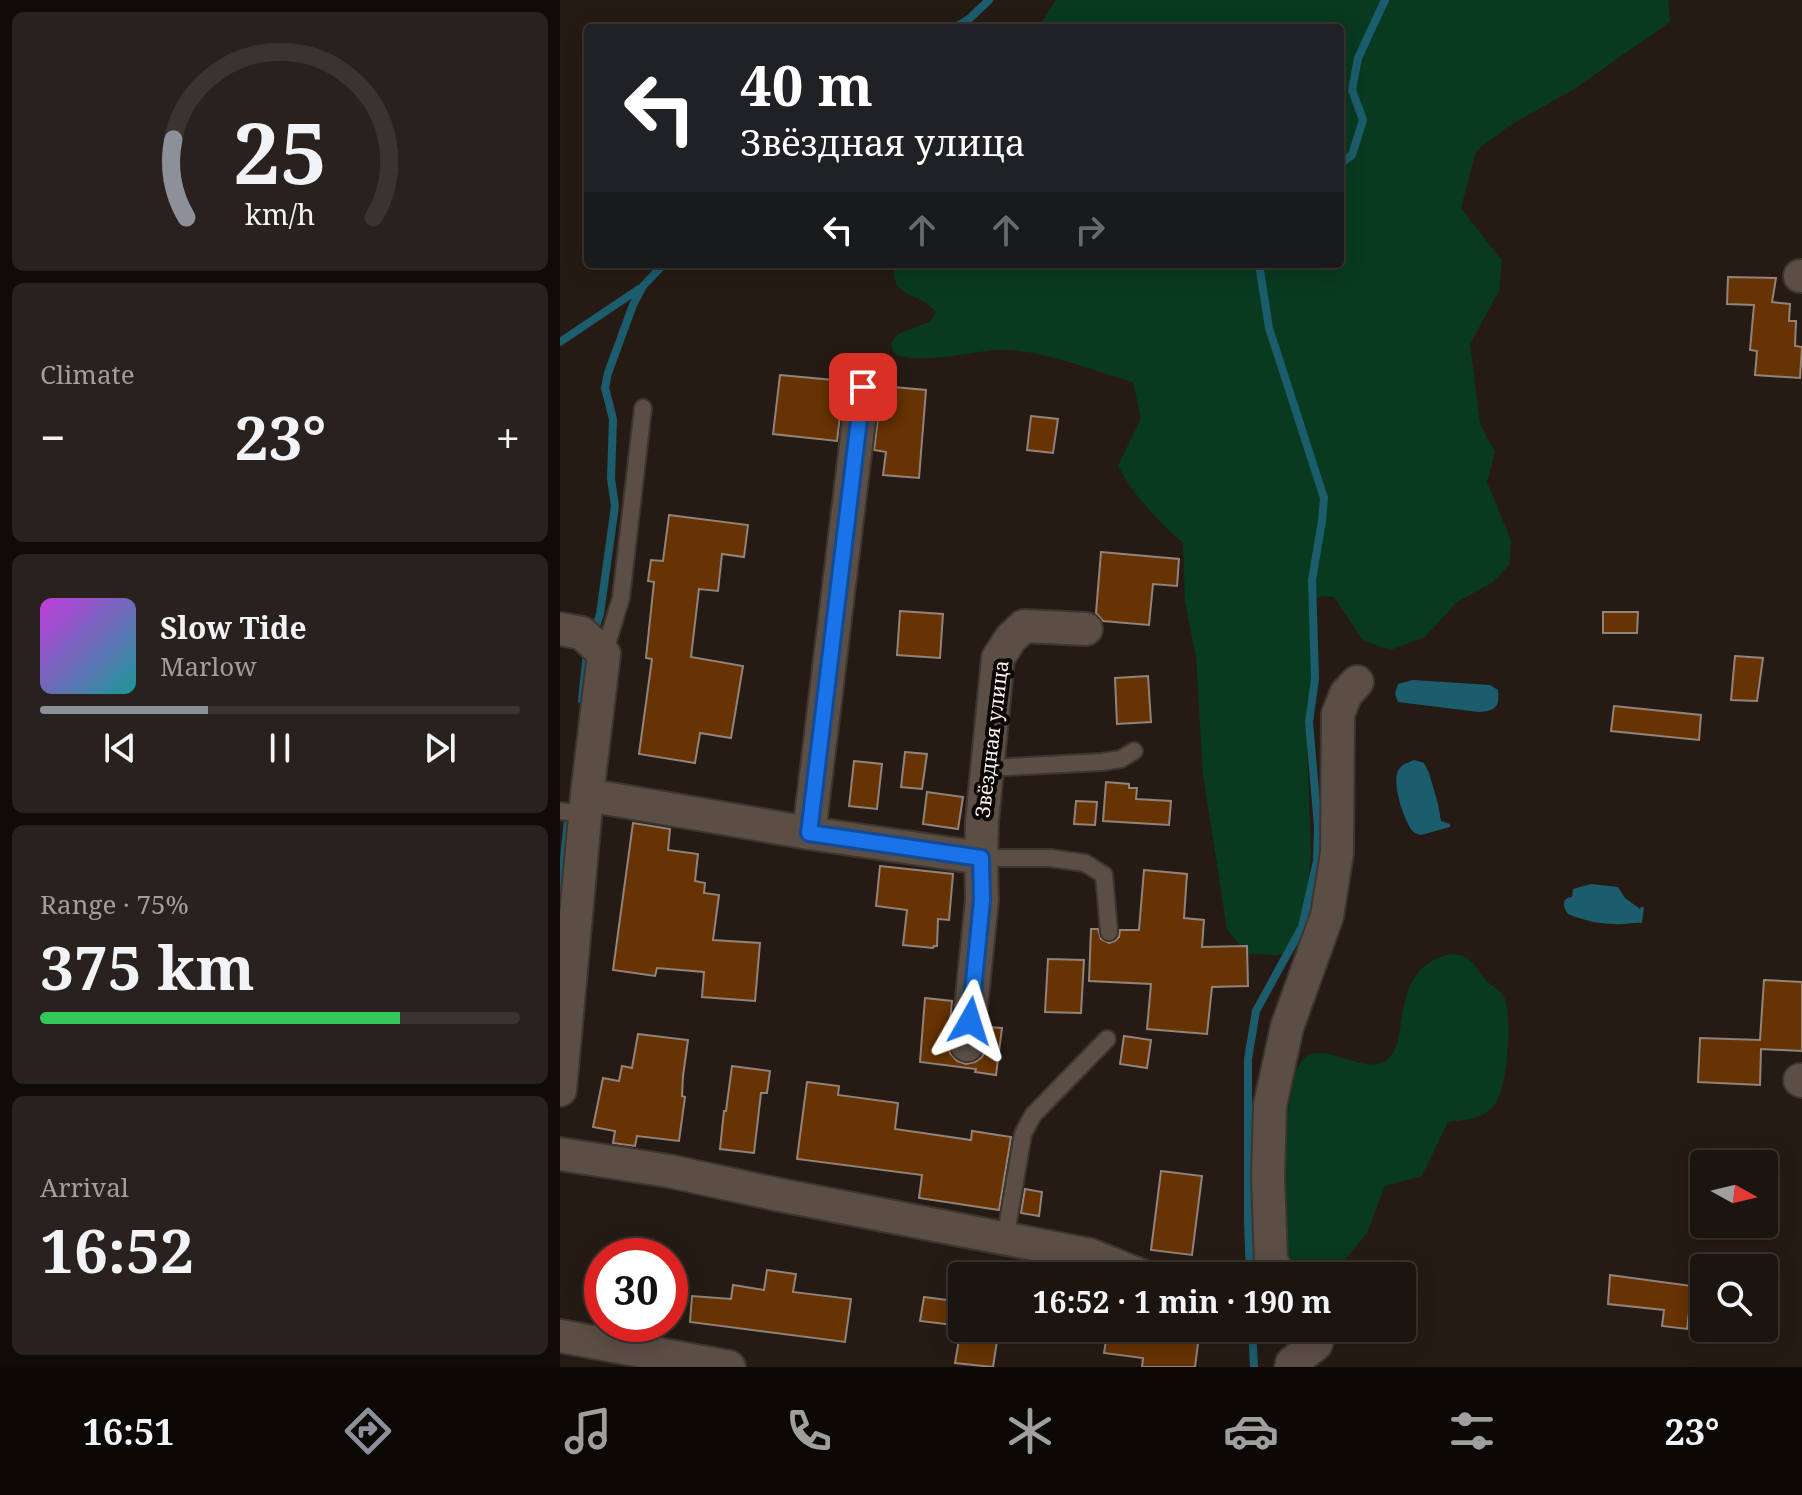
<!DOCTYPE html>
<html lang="en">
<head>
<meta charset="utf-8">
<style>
  body { margin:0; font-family:"Noto Serif",serif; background:#29211d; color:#f1f3f6; height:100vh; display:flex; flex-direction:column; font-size:30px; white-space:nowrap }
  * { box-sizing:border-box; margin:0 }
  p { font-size:26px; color:#a09e9e }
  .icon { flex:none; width:44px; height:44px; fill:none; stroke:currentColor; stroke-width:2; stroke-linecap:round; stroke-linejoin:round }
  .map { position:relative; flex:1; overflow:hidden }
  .details { display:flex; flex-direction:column; gap:12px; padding:12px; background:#0f0b08; width:560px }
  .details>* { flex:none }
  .banner { position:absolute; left:24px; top:24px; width:760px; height:244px; border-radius:8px; box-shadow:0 4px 20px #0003,0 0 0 2px #3a332f; background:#202124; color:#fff; overflow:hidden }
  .needle { width:52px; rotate:98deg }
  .controls { position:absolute; left:1130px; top:1150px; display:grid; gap:16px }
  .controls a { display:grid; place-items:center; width:88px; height:88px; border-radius:8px; background:#1c140f; box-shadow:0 4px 20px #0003,0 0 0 2px #3a332f; font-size:40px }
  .speed { position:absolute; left:24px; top:1238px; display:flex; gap:16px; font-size:40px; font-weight:700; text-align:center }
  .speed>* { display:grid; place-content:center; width:104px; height:104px; border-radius:50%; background:#1c140f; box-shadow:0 4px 20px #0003,0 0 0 2px #3a332f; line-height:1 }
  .speed .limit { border:12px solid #d22; background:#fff; color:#111 }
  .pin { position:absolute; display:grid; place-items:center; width:68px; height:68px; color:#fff; margin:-34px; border-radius:16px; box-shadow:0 4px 12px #0006 }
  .me { position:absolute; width:88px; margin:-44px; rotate:6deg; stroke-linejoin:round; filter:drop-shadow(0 0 6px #0008) }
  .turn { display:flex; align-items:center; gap:28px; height:168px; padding:0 24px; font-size:36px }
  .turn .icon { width:104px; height:104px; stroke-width:2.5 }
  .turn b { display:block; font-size:56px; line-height:68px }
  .lanes { display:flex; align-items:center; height:76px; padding:0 24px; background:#0003; justify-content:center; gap:40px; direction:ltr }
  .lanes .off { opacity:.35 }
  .big { font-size:60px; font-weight:700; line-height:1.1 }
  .details .widget { flex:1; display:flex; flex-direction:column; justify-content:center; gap:12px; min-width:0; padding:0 28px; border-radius:12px; background:#29211d }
  .details .dial { align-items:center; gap:0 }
  .dial svg { height:208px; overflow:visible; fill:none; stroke:#3a332f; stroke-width:7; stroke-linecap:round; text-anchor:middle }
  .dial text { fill:#f1f3f6; stroke:none }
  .song { display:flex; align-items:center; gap:24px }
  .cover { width:96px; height:96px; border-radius:12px; background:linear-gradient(135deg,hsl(290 70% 55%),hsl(180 70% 35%)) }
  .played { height:8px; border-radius:4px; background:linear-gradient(90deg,#8c9099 35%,#3a332f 35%) }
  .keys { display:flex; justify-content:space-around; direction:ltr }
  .heat { display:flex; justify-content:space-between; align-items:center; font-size:44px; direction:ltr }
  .charge { height:12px; border-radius:6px; background:linear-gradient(90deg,#34c759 75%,#3a332f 0) }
  .trip { position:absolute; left:388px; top:1262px; width:468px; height:80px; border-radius:8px; background:#1c140f; box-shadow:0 4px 20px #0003,0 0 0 2px #3a332f; font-weight:700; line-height:80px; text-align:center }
  .tabs { display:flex; height:128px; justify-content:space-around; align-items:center; background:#0b0806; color:#a09e9e }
  .tabs .icon { width:56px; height:56px }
  .tabs .active { color:#8c9099 }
  .tabs b { font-size:36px; color:#f1f3f6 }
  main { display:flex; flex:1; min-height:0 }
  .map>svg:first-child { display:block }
</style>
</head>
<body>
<main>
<section class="details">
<div class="widget dial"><svg viewBox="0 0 100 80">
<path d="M14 69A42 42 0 1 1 86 69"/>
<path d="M14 69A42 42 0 0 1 9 39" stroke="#8c9099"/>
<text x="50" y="56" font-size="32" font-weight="700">25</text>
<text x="50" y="72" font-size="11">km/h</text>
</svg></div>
<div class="widget"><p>Climate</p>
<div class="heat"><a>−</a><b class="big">23°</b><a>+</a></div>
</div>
<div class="widget">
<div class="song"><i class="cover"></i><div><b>Slow Tide</b><p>Marlow</p></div></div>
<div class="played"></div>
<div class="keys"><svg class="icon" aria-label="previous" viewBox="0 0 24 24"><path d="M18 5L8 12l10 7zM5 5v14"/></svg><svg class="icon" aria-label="pause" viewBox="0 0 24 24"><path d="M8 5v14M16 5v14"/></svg><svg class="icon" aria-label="next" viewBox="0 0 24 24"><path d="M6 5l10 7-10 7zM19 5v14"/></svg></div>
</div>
<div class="widget"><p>Range · 75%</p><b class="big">375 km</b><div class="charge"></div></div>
<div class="widget"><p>Arrival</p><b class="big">16:52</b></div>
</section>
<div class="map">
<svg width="1242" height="1367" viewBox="0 0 1242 1367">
  <rect width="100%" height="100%" fill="#261b14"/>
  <path fill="#083a20" d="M 496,0 L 1108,0 L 1110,22 L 1014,89 L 949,126 L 916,151 L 901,208 L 942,261 L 939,291 L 910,344 L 920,424 L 935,452 L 927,482 L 951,540 L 949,565 L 933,582 L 897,602 L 865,637 L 830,650 L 803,640 L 774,597 L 762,596 L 751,601 L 750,620 L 754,661 L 746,717 L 751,855 L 747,895 L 757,915 L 742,948 L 717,955 L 687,954 L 667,929 L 643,774 L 636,657 L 625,602 L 623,543 C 595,517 577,500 558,466 L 581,418 L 573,382 C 535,371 473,347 436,350 C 418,351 345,367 334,352 C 321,334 361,326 370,322 L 376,312 C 361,291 328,300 335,264 L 780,264 L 780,28 L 478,28 Z
    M 891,954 C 895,955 899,954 903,956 C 913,960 917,970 924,978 C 931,987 940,988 945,999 C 952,1018 948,1092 933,1107 C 921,1120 904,1120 888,1122 L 862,1176 L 825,1186 L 807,1233 L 783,1262 L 777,1276 L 724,1276 L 719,1161 L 735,1072 C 739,1065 743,1057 751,1054 C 773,1047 811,1077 829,1058 C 837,1050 838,1040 840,1029 C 845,994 851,962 891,954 Z"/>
  <path fill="#1b5d6d" d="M 853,680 L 930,685 L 938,690 C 940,707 935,711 919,712 L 838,702 L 835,694 L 838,684 Z
    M 854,760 L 864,763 L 869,773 L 878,804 L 881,821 L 890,824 L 890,827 L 861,835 C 856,833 854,834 851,829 C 843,817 832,784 838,771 C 841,764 848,763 854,760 Z
    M 1031,884 L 1058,887 L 1065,898 L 1080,909 L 1081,907 L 1084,907 L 1082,923 C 1072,922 1064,925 1055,924 C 1038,924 1023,920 1008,914 C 1003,907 1001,898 1012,897 L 1013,889 Z"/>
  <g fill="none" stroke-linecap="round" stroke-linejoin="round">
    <path stroke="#1b5d6d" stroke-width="8" d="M 394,28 L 409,19 L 429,0
      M 780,164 L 792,155 L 803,120 L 792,90 L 798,58 L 825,0
      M 0,342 L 79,289
      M 36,626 L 40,614 L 55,506 L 51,479 L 53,419 L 45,388 L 48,373 L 73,305 L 83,286 L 104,264
      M 22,700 L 27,653
      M 0,896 L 8,821
      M 690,1276 L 688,1221 L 688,1059 L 696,1011 L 742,927 L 757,861 L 758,826 L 749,722 L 755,679 L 752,580 L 762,521 L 764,498 L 709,328 L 699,264
      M 692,1328 L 694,1367"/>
  </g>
  <path fill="#673302" stroke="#92837a" stroke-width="2" d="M 1168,277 L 1216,278 L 1212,302 L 1230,304 L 1229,321 L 1236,321 L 1235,346 L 1242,347 L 1240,378 L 1195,375 L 1197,351 L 1190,350 L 1194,305 L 1167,304 Z
    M 220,375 L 284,381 L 277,441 L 213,434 Z
    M 322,386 L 366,390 L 359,478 L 323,475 L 326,452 L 314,450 Z
    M 471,416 L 498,419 L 493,453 L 467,450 Z
    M 109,515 L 188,525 L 184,557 L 162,554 L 158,591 L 139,589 L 131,657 L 183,666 L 171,738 L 140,733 L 135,763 L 79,754 L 92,659 L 86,658 L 94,582 L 88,581 L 91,560 L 103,561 Z
    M 541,552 L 619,559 L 617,586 L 593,584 L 589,625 L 543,621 L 536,613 Z
    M 340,611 L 383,614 L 380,658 L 337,655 Z
    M 1043,612 L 1078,612 L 1077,633 L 1043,633 Z
    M 1175,656 L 1203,658 L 1197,701 L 1171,700 Z
    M 588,676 L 591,722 L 557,724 L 555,678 Z
    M 1054,706 L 1141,715 L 1139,740 L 1051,731 Z
    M 345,752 L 367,754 L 362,789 L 341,787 Z
    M 294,761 L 322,764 L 317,809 L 289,806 Z
    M 546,782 L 569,784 L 569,788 L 577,788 L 576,799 L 611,801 L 609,825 L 543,821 Z
    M 367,792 L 403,797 L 398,829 L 363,824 Z
    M 516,801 L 537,802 L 535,825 L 514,824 Z
    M 73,823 L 110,829 L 108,850 L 138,854 L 135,881 L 145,883 L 144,893 L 159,895 L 153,940 L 200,943 L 195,1001 L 142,997 L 144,972 L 97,968 L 95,976 L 53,970 Z
    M 320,866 L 393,874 L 389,920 L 378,919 L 377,946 L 374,946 L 373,948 L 343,945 L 347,910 L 316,906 Z
    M 584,870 L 627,874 L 624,918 L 644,920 L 642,947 L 687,946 L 688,986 L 652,987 L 647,1034 L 587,1029 L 591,984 L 529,981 L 531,929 L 538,929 L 541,939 L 549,943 L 555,941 L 559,937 L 560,930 L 579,930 Z
    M 488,959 L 524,960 L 521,1013 L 485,1012 Z
    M 1204,980 L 1242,982 L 1242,1051 L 1201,1049 L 1200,1085 L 1138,1082 L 1140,1038 L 1200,1040 Z
    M 365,998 L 392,1001 L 388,1044 L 390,1053 L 397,1061 L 406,1064 L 415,1062 L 422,1057 L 426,1048 L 428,1027 L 442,1028 L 436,1075 L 415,1072 L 416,1069 L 360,1062 Z
    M 78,1034 L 128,1040 L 123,1076 L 122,1096 L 125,1097 L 119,1141 L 77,1136 L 75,1146 L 53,1143 L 55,1131 L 33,1127 L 43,1078 L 59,1081 L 62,1066 L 72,1068 Z
    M 564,1036 L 591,1040 L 587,1068 L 560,1064 Z
    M 172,1066 L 210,1071 L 207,1093 L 201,1093 L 194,1153 L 160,1149 L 164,1111 L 166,1111 Z
    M 247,1082 L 279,1086 L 278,1095 L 338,1103 L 335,1129 L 411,1140 L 412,1131 L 451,1137 L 439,1210 L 359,1198 L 362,1175 L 237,1159 Z
    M 601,1171 L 642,1176 L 632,1255 L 591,1250 Z
    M 465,1189 L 482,1192 L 479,1216 L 461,1213 Z
    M 207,1270 L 236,1274 L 233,1292 L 291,1299 L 285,1342 L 130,1322 L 132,1296 L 171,1299 L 173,1285 L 204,1290 Z
    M 1050,1275 L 1132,1286 L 1127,1329 L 1102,1326 L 1104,1310 L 1048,1304 Z
    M 364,1297 L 402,1302 L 402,1326 L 360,1321 Z
    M 401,1328 L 439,1328 L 433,1367 L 395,1363 Z
    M 548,1328 L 640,1328 L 635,1367 L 582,1367 L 583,1358 L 544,1353 Z"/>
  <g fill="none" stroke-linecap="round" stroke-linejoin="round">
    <g stroke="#3e3531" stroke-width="20">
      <path id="service" d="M 44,654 L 61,598 L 83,408
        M 428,768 L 542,762 L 561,759 L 574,751
        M 0,811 L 25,814
        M 421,858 L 490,858 L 525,863 L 544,875 L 549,932
        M 445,1239 L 463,1134 L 473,1115 L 547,1039"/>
    </g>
    <g stroke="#3e3531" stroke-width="36">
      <path id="minor" d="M 1240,276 L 1242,276
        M 0,629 L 22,633 L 44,654 L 27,795 L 0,1090
        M 27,795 L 249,833 L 421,858 L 422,821 L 438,658 L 451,638 L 464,626 L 526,629
        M 249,833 L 303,387
        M 407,1045 L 422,900 L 421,858
        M 1240,1080 L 1242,1081
        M 0,1154 L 109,1171 L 215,1194 L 530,1255 L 582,1276
        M 720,1276 L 711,1260 L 708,1177 L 710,1105 L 727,1027 L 767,916 L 777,853 L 778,714 L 786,694 L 797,682
        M 0,1336 L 169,1367
        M 731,1367 L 732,1363 L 756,1344 L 760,1328"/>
    </g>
    <use href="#service" stroke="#5b4e45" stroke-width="16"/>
    <use href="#minor" stroke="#5b4e45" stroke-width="32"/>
  </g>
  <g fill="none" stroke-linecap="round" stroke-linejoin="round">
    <g stroke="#114b97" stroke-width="20">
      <path id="route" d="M 303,387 L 249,833 L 421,858 L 422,900 L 410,1021"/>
    </g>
    <use href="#route" stroke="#1a73e8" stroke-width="14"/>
  </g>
  <g text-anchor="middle" stroke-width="8" stroke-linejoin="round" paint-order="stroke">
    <g font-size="20" fill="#fbf3ee" stroke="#0b0705">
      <text transform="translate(432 739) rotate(-83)" y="7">Звёздная улица</text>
    </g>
  </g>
</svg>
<div class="controls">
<a><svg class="needle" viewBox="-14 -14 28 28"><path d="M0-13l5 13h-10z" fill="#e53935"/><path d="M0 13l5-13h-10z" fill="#a09e9e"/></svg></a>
<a><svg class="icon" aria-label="search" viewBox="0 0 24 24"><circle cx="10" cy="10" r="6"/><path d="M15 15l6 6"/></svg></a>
</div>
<div class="speed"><div class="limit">30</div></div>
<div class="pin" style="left:303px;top:387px;background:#d93025"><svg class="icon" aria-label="arrive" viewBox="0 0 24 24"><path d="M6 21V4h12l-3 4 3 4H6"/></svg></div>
<svg class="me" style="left:410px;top:1021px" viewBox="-20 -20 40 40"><path d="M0-17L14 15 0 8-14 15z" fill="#1a73e8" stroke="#fff" stroke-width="4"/></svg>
<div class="trip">16:52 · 1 min · 190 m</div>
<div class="banner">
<div class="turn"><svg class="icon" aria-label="left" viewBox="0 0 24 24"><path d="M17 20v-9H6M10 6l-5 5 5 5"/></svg><div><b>40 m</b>Звёздная улица</div></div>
<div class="lanes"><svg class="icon" aria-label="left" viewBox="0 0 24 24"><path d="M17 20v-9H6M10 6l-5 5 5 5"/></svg><svg class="icon off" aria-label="ahead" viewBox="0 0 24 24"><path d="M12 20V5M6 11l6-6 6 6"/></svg><svg class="icon off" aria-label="ahead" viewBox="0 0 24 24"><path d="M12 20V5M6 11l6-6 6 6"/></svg><svg class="icon off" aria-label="right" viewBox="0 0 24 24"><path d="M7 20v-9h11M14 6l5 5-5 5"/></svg></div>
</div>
</div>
</main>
<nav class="tabs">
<b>16:51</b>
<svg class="icon active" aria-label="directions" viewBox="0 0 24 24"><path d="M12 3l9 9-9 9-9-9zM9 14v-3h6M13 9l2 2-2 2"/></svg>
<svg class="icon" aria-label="music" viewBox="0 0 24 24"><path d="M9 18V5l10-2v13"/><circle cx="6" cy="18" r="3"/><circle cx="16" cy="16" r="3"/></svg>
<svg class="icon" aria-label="phone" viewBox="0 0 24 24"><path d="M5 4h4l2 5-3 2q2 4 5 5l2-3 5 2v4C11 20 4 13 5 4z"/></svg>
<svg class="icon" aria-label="climate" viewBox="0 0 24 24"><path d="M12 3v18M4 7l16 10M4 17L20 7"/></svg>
<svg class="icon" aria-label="car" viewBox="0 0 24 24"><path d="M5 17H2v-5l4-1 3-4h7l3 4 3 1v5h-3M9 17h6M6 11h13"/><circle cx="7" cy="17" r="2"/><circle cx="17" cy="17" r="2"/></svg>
<svg class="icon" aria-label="filters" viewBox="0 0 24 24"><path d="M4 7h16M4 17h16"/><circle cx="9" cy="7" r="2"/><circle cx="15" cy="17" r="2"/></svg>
<b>23°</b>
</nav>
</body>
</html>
